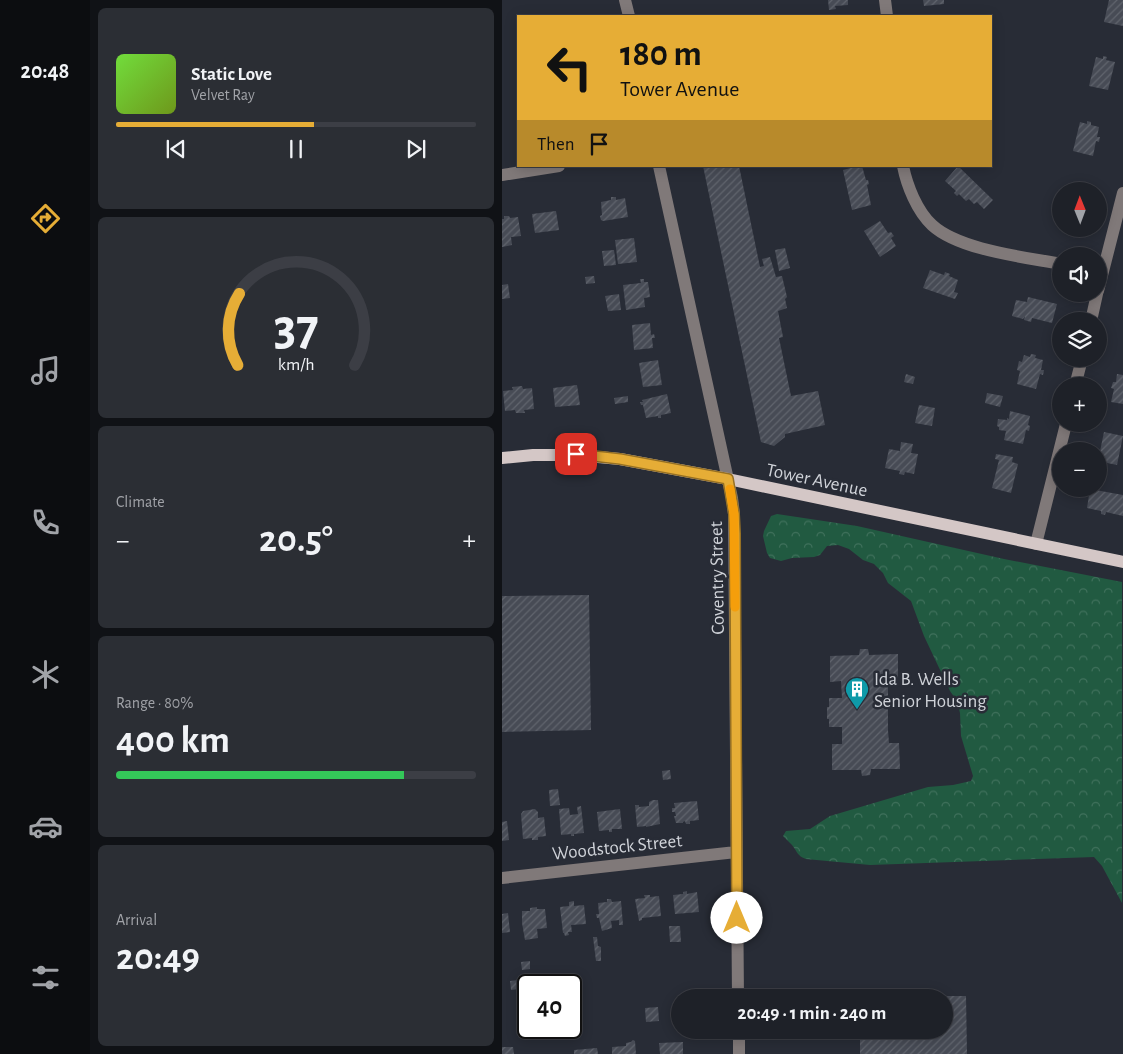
<!DOCTYPE html>
<html lang="en">
<head>
<meta charset="utf-8">
<style>
  body { margin:0; font-family:"Alegreya Sans",sans-serif; background:#2b2e34; color:#f1f3f6; height:100vh; display:flex; flex-direction:column; font-size:19px; white-space:nowrap }
  * { box-sizing:border-box; margin:0 }
  p { font-size:16px; color:#a1a3a8 }
  .icon { flex:none; width:28px; height:28px; fill:none; stroke:currentColor; stroke-width:2; stroke-linecap:round; stroke-linejoin:round }
  .map { position:relative; flex:1; overflow:hidden }
  .drawer { display:flex; flex-direction:column; gap:8px; padding:8px; background:#101216; width:412px }
  .drawer>* { flex:none }
  .top-card { position:absolute; left:15px; top:15px; width:475px; height:152px; border-radius:0px; box-shadow:0 2px 12px #0003,0 0 0 1px #3c3e45; background:#e6ad36; color:#111; overflow:hidden }
  .needle { width:32px; rotate:359deg }
  .fabs { position:absolute; left:550px; top:182px; display:grid; gap:10px }
  .fabs a { display:grid; place-items:center; width:55px; height:55px; border-radius:50%; background:#1e2128; box-shadow:0 2px 12px #0003,0 0 0 1px #3c3e45; font-size:25px }
  .speed { position:absolute; left:15px; top:974px; display:flex; gap:10px; font-size:25px; font-weight:700; text-align:center }
  .speed>* { display:grid; place-content:center; width:65px; height:65px; border-radius:50%; background:#1e2128; box-shadow:0 2px 12px #0003,0 0 0 1px #3c3e45; line-height:1 }
  .speed .limit { border:2px solid #111; border-radius:8px; background:#fff; color:#111 }
  .pin { position:absolute; display:grid; place-items:center; width:42px; height:42px; color:#fff; margin:-21px; border-radius:10px; box-shadow:0 2px 8px #0006 }
  .me { position:absolute; width:55px; margin:-28px; rotate:0deg; stroke-linejoin:round; filter:drop-shadow(0 0 4px #0008) }
  .turn { display:flex; align-items:center; gap:18px; height:105px; padding:0 20px; font-size:22px }
  .turn .icon { width:65px; height:65px; stroke-width:2.5 }
  .turn b { display:block; font-size:35px; line-height:42px }
  .then { display:flex; align-items:center; height:48px; padding:0 20px; background:#0003; gap:10px; font-size:19px }
  .big { font-size:38px; font-weight:600; line-height:1.1 }
  .drawer .widget { flex:1; display:flex; flex-direction:column; justify-content:center; gap:8px; min-width:0; padding:0 18px; border-radius:8px; background:#2b2e34 }
  .drawer .dial { align-items:center; gap:0 }
  .dial svg { height:130px; overflow:visible; fill:none; stroke:#3c3e45; stroke-width:7; stroke-linecap:round; text-anchor:middle }
  .dial text { fill:#f1f3f6; stroke:none }
  .song { display:flex; align-items:center; gap:15px }
  .cover { width:60px; height:60px; border-radius:8px; background:linear-gradient(135deg,hsl(100 70% 55%),hsl(80 70% 35%)) }
  .played { height:5px; border-radius:2px; background:linear-gradient(90deg,#e6ad36 55%,#3c3e45 55%) }
  .keys { display:flex; justify-content:space-around; direction:ltr }
  .heat { display:flex; justify-content:space-between; align-items:center; font-size:28px; direction:ltr }
  .charge { height:8px; border-radius:4px; background:linear-gradient(90deg,#34c759 80%,#3c3e45 0) }
  .trip { position:absolute; left:169px; top:989px; width:282px; height:50px; border-radius:25px; background:#1e2128; box-shadow:0 2px 12px #0003,0 0 0 1px #3c3e45; font-weight:600; line-height:50px; text-align:center }
  main { display:flex; flex:1; min-height:0 }
  .dock { display:flex; flex-direction:column; width:90px; justify-content:space-around; align-items:center; background:#0c0d10; color:#a1a3a8 }
  .dock .icon { width:35px; height:35px }
  .dock .on { color:#e6ad36 }
  .dock b { font-size:22px; color:#f1f3f6 }
  .map>svg:first-child { display:block }
</style>
</head>
<body>
<main>
<nav class="dock">
<b>20:48</b>
<svg class="icon on" aria-label="directions" viewBox="0 0 24 24"><path d="M12 3l9 9-9 9-9-9zM9 14v-3h6M13 9l2 2-2 2"/></svg>
<svg class="icon" aria-label="music" viewBox="0 0 24 24"><path d="M9 18V5l10-2v13"/><circle cx="6" cy="18" r="3"/><circle cx="16" cy="16" r="3"/></svg>
<svg class="icon" aria-label="phone" viewBox="0 0 24 24"><path d="M5 4h4l2 5-3 2q2 4 5 5l2-3 5 2v4C11 20 4 13 5 4z"/></svg>
<svg class="icon" aria-label="climate" viewBox="0 0 24 24"><path d="M12 3v18M4 7l16 10M4 17L20 7"/></svg>
<svg class="icon" aria-label="car" viewBox="0 0 24 24"><path d="M5 17H2v-5l4-1 3-4h7l3 4 3 1v5h-3M9 17h6M6 11h13"/><circle cx="7" cy="17" r="2"/><circle cx="17" cy="17" r="2"/></svg>
<svg class="icon" aria-label="filters" viewBox="0 0 24 24"><path d="M4 7h16M4 17h16"/><circle cx="9" cy="7" r="2"/><circle cx="15" cy="17" r="2"/></svg>
</nav>
<section class="drawer">
<div class="widget">
<div class="song"><i class="cover"></i><div><b>Static Love</b><p>Velvet Ray</p></div></div>
<div class="played"></div>
<div class="keys"><svg class="icon" aria-label="previous" viewBox="0 0 24 24"><path d="M18 5L8 12l10 7zM5 5v14"/></svg><svg class="icon" aria-label="pause" viewBox="0 0 24 24"><path d="M8 5v14M16 5v14"/></svg><svg class="icon" aria-label="next" viewBox="0 0 24 24"><path d="M6 5l10 7-10 7zM19 5v14"/></svg></div>
</div>
<div class="widget dial"><svg viewBox="0 0 100 80">
<path d="M14 69A42 42 0 1 1 86 69"/>
<path d="M14 69A42 42 0 0 1 15 25" stroke="#e6ad36"/>
<text x="50" y="56" font-size="32" font-weight="700">37</text>
<text x="50" y="72" font-size="11">km/h</text>
</svg></div>
<div class="widget"><p>Climate</p>
<div class="heat"><a>−</a><b class="big">20.5°</b><a>+</a></div>
</div>
<div class="widget"><p>Range · 80%</p><b class="big">400 km</b><div class="charge"></div></div>
<div class="widget"><p>Arrival</p><b class="big">20:49</b></div>
</section>
<div class="map">
<svg width="621" height="1054" viewBox="0 0 621 1054">
  <defs>
    <pattern id="forest-crowns" width="20" height="18" patternUnits="userSpaceOnUse" patternTransform="scale(1.25)"><rect width="20" height="18" fill="#215a41"/><path d="M2 6a3 3 0 1 1 6 0M12 15a3 3 0 1 1 6 0" fill="none" stroke="#40715c"/></pattern>
    <pattern id="building-hatch" width="6" height="6" patternUnits="userSpaceOnUse" patternTransform="scale(1.25)"><rect width="6" height="6" fill="#474b55"/><path d="M-1 1l2-2M0 6l6-6M5 7l2-2" fill="none" stroke="#60646d"/></pattern>
  </defs>
  <rect width="100%" height="100%" fill="#282c36"/>
  <path fill="url(#forest-crowns)" d="M 275,514 L 355,526 L 502,559 L 620,582 L 620,903 L 600,866 L 592,857 L 368,865 L 304,859 C 295,856 295,851 290,845 C 287,842 284,839 281,836 L 284,831 L 308,829 L 328,816 L 426,787 L 451,785 L 469,781 L 471,776 L 459,736 L 458,713 L 455,701 L 448,691 L 422,636 L 409,601 L 386,583 L 381,573 L 372,564 L 361,560 L 347,549 L 336,545 L 325,546 L 318,555 L 312,557 L 290,558 L 279,561 L 268,558 L 265,553 L 261,536 L 262,531 L 269,516 Z"/>
  <path fill="url(#building-hatch)" d="M 326,0 L 346,0 L 346,5 L 333,6 L 334,9 L 327,10 Z
    M 421,0 L 442,0 L 442,4 L 422,6 Z
    M 607,0 L 621,0 L 621,26 L 602,22 Z
    M 601,56 L 605,57 L 604,60 L 613,62 L 606,90 L 587,86 L 594,57 L 601,59 Z
    M 585,121 L 589,122 L 589,125 L 597,127 L 595,137 L 598,137 L 597,142 L 594,141 L 591,156 L 571,151 L 578,122 L 585,124 Z
    M 201,166 L 237,166 L 258,267 L 262,266 L 260,259 L 268,257 L 274,277 L 280,276 L 285,297 L 283,299 L 285,308 L 276,311 L 281,337 L 277,338 L 289,396 L 316,391 L 323,425 L 283,434 L 283,437 L 272,446 L 259,442 Z
    M 356,166 L 360,166 L 364,180 L 366,180 L 367,184 L 365,185 L 369,205 L 350,210 L 341,170 Z
    M 456,166 L 491,200 L 482,209 L 475,202 L 472,204 L 467,199 L 464,201 L 457,194 L 455,196 L 452,193 L 454,191 L 443,181 Z
    M 109,197 L 114,197 L 114,200 L 123,198 L 126,217 L 101,221 L 99,220 L 98,216 L 100,215 L 99,202 L 109,200 Z
    M 54,211 L 57,230 L 33,233 L 30,214 Z
    M 2,216 L 7,216 L 8,218 L 16,217 L 19,236 L 9,237 L 10,245 L 0,247 L 0,219 L 2,219 Z
    M 378,221 L 386,233 L 389,232 L 392,236 L 389,238 L 394,246 L 378,257 L 362,231 Z
    M 132,238 L 135,262 L 116,264 L 113,240 Z
    M 283,248 L 288,268 L 277,271 L 273,250 Z
    M 112,250 L 114,265 L 102,266 L 100,251 Z
    M 428,270 L 442,275 L 443,272 L 448,274 L 447,276 L 456,280 L 452,292 L 456,293 L 453,299 L 421,288 Z
    M 92,276 L 93,283 L 84,284 L 83,277 Z
    M 138,279 L 142,279 L 142,282 L 146,282 L 148,297 L 142,298 L 143,307 L 124,310 L 121,285 L 139,283 Z
    M 6,284 L 8,298 L 0,299 L 0,285 Z
    M 117,294 L 119,310 L 106,311 L 103,296 Z
    M 526,297 L 555,304 L 550,323 L 530,318 L 529,322 L 522,320 L 523,316 L 521,319 L 510,316 L 514,300 L 525,302 Z
    M 148,323 L 149,335 L 152,334 L 153,338 L 150,338 L 151,348 L 132,350 L 130,325 Z
    M 529,354 L 534,355 L 533,358 L 541,360 L 539,370 L 542,370 L 541,375 L 538,374 L 534,389 L 515,384 L 518,371 L 515,370 L 517,361 L 520,362 L 522,355 L 528,357 Z
    M 156,360 L 160,385 L 141,387 L 137,363 Z
    M 404,374 L 413,377 L 411,384 L 402,382 Z
    M 615,374 L 621,375 L 621,404 L 609,402 L 612,389 L 609,388 L 611,382 L 614,382 Z
    M 75,385 L 78,405 L 53,407 L 51,388 Z
    M 20,386 L 21,389 L 30,388 L 32,409 L 22,410 L 23,413 L 14,413 L 13,410 L 3,411 L 1,391 L 11,390 L 10,387 Z
    M 485,393 L 501,396 L 498,407 L 483,403 Z
    M 165,394 L 169,413 L 159,415 L 159,418 L 156,418 L 156,416 L 144,418 L 141,405 L 139,405 L 138,402 L 141,402 L 140,400 Z
    M 126,396 L 126,402 L 113,404 L 112,398 Z
    M 417,405 L 433,408 L 430,426 L 413,423 Z
    M 508,411 L 528,416 L 526,425 L 528,426 L 527,431 L 524,430 L 521,444 L 502,440 L 504,431 L 497,430 L 497,427 L 495,426 L 496,419 L 505,420 L 505,418 L 507,419 Z
    M 602,432 L 621,436 L 615,465 L 596,461 Z
    M 399,442 L 411,444 L 409,453 L 416,454 L 412,474 L 403,472 L 402,475 L 397,474 L 398,471 L 383,468 L 387,449 L 398,451 Z
    M 494,454 L 511,457 L 510,462 L 516,464 L 509,493 L 490,488 L 497,460 L 493,459 Z
    M 588,489 L 621,495 L 621,516 L 604,512 L 603,515 L 599,514 L 599,511 L 585,508 Z
    M 87,595 L 89,730 L 0,732 L 0,596 Z
    M 358,649 L 366,649 L 367,655 L 396,654 L 396,681 L 388,681 L 388,683 L 386,683 L 386,730 L 387,743 L 397,743 L 398,769 L 369,769 L 368,775 L 360,776 L 359,770 L 330,770 L 330,744 L 340,744 L 340,727 L 327,727 L 327,719 L 325,719 L 325,707 L 327,707 L 327,698 L 340,698 L 339,681 L 328,682 L 328,656 L 357,655 Z
    M 168,770 L 169,779 L 161,780 L 160,771 Z
    M 56,789 L 58,805 L 48,806 L 47,790 Z
    M 151,800 L 156,800 L 158,824 L 144,827 L 144,826 L 135,827 L 133,805 L 137,805 L 137,807 L 147,806 L 147,802 Z
    M 195,801 L 197,820 L 188,821 L 188,824 L 184,824 L 183,821 L 181,822 L 181,823 L 174,823 L 172,816 L 174,816 L 173,812 L 170,812 L 170,808 L 173,808 L 172,803 Z
    M 79,806 L 82,833 L 72,834 L 72,836 L 69,836 L 69,834 L 59,835 L 57,809 L 67,808 L 68,815 L 76,814 L 75,807 Z
    M 33,809 L 36,812 L 36,818 L 42,817 L 44,836 L 36,837 L 36,840 L 30,840 L 30,838 L 21,839 L 19,814 L 21,811 Z
    M 118,809 L 120,829 L 110,829 L 110,832 L 107,832 L 107,830 L 97,831 L 95,812 Z
    M 5,821 L 7,840 L 0,841 L 0,822 Z
    M 185,891 L 185,894 L 195,892 L 197,912 L 173,914 L 171,895 L 181,894 L 181,892 Z
    M 142,895 L 148,895 L 148,897 L 157,896 L 159,916 L 140,918 L 140,920 L 137,921 L 133,899 L 143,898 Z
    M 105,899 L 109,899 L 110,902 L 119,901 L 121,925 L 117,925 L 117,920 L 109,921 L 110,928 L 100,931 L 97,918 L 95,918 L 94,914 L 97,914 L 96,903 L 105,902 Z
    M 72,901 L 72,906 L 82,905 L 84,924 L 69,925 L 70,932 L 66,932 L 67,935 L 63,936 L 62,933 L 61,933 L 58,907 L 67,906 L 67,902 Z
    M 35,907 L 35,909 L 43,909 L 45,928 L 35,929 L 36,938 L 23,940 L 20,923 L 20,911 L 28,911 L 28,908 Z
    M 6,913 L 8,932 L 0,933 L 0,914 Z
    M 167,926 L 178,926 L 179,942 L 168,942 Z
    M 91,937 L 95,937 L 96,946 L 99,947 L 99,961 L 94,961 Z
    M 28,961 L 28,969 L 20,970 L 19,962 Z
    M 16,980 L 17,989 L 9,990 L 8,981 Z
    M 442,996 L 464,996 L 465,1054 L 358,1054 L 358,1030 L 442,1030 Z
    M 156,1007 L 157,1021 L 144,1022 L 143,1008 Z
    M 131,1040 L 133,1041 L 134,1054 L 110,1054 L 110,1047 L 124,1046 L 124,1043 L 129,1042 Z
    M 181,1042 L 181,1054 L 158,1054 L 157,1043 Z
    M 0,1047 L 11,1047 L 12,1054 L 0,1054 Z
    M 95,1048 L 96,1054 L 72,1054 L 72,1050 Z"/>
  <g fill="none" stroke-linecap="round" stroke-linejoin="round">
    <path stroke="#807979" stroke-width="12" d="M 123,0 L 127,16
      M 383,0 L 385,16
      M 157,166 L 230,498 L 232,514 L 236,998
      M 401,166 C 405,186 415,211 430,225 C 457,250 522,257 559,264
      M 0,175 L 57,166
      M 596,291 L 621,193
      M 589,321 L 595,294
      M 573,386 L 580,359
      M 534,544 L 564,424
      M 0,878 L 234,852
      M 237,1030 L 237,1054"/>
    <path stroke="#d4c7c6" stroke-width="12" d="M 0,458 L 31,455 L 74,455 L 118,459 L 226,479 L 621,562"/>
  </g>
  <g fill="none" stroke-linecap="round" stroke-linejoin="round">
    <g stroke="#967023" stroke-width="12">
      <path id="route" d="M 74,454 L 118,459 L 226,479 L 232,514 L 233,534 L 235,918"/>
    </g>
    <use href="#route" stroke="#e6ad36" stroke-width="9"/>
    <path stroke="#f59e0b" stroke-width="9" d="M 228,489 L 232,514 L 233,607"/>
  </g>
  <defs>
    <g id="building-pin" transform="scale(1.25)"><path d="M0 17L-7.5 6A9.5 9.5 0 1 1 7.5 6Z" fill="#0f9aa8" stroke="#282c36"/><path d="M-4-6H4V6H1V3H-1V6H-4ZM-2.5-4.3h1.7v1.8h-1.7ZM.8-4.3h1.7v1.8H.8ZM-2.5-1h1.7V.8h-1.7ZM.8-1h1.7V.8H.8Z" fill="#fff"/></g>
  </defs>
  <g fill-rule="evenodd">
    <use href="#building-pin" x="355" y="689"/>
  </g>
  <g text-anchor="middle" stroke-width="5" stroke-linejoin="round" paint-order="stroke">
    <g font-size="19" fill="#cfd2d8" stroke="#282c36">
      <text transform="translate(315 479) rotate(12)" y="7">Tower Avenue</text>
      <text transform="translate(214 578) rotate(-91)" y="7">Coventry Street</text>
      <text transform="translate(115 846) rotate(-6)" y="7">Woodstock Street</text>
    </g>
    <g font-size="19" fill="#cfd2d8" stroke="#282c36" text-anchor="start">
      <text x="372" y="685">Ida B. Wells<tspan x="372" dy="22">Senior Housing</tspan></text>
    </g>
  </g>
</svg>
<div class="fabs">
<a><svg class="needle" viewBox="-14 -14 28 28"><path d="M0-13l5 13h-10z" fill="#e53935"/><path d="M0 13l5-13h-10z" fill="#a1a3a8"/></svg></a>
<a><svg class="icon" aria-label="sound" viewBox="0 0 24 24"><path d="M4 9h4l5-4v14l-5-4H4zM17 9q2 3 0 6"/></svg></a>
<a><svg class="icon" aria-label="layers" viewBox="0 0 24 24"><path d="M12 4l9 5-9 5-9-5zM3 14l9 5 9-5"/></svg></a>
<a>+</a>
<a>−</a>
</div>
<div class="speed"><div class="limit">40</div></div>
<div class="pin" style="left:74px;top:454px;background:#d93025"><svg class="icon" aria-label="arrive" viewBox="0 0 24 24"><path d="M6 21V4h12l-3 4 3 4H6"/></svg></div>
<svg class="me" style="left:235px;top:918px" viewBox="-20 -20 40 40"><circle r="19" fill="#fff"/><path d="M0-13L10 11 0 6-10 11z" fill="#e6ad36"/></svg>
<div class="trip">20:49 · 1 min · 240 m</div>
<div class="top-card">
<div class="turn"><svg class="icon" aria-label="left" viewBox="0 0 24 24"><path d="M17 20v-9H6M10 6l-5 5 5 5"/></svg><div><b>180 m</b>Tower Avenue</div></div>
<div class="then">Then<svg class="icon" aria-label="arrive" viewBox="0 0 24 24"><path d="M6 21V4h12l-3 4 3 4H6"/></svg></div>
</div>
</div>
</main>
</body>
</html>
